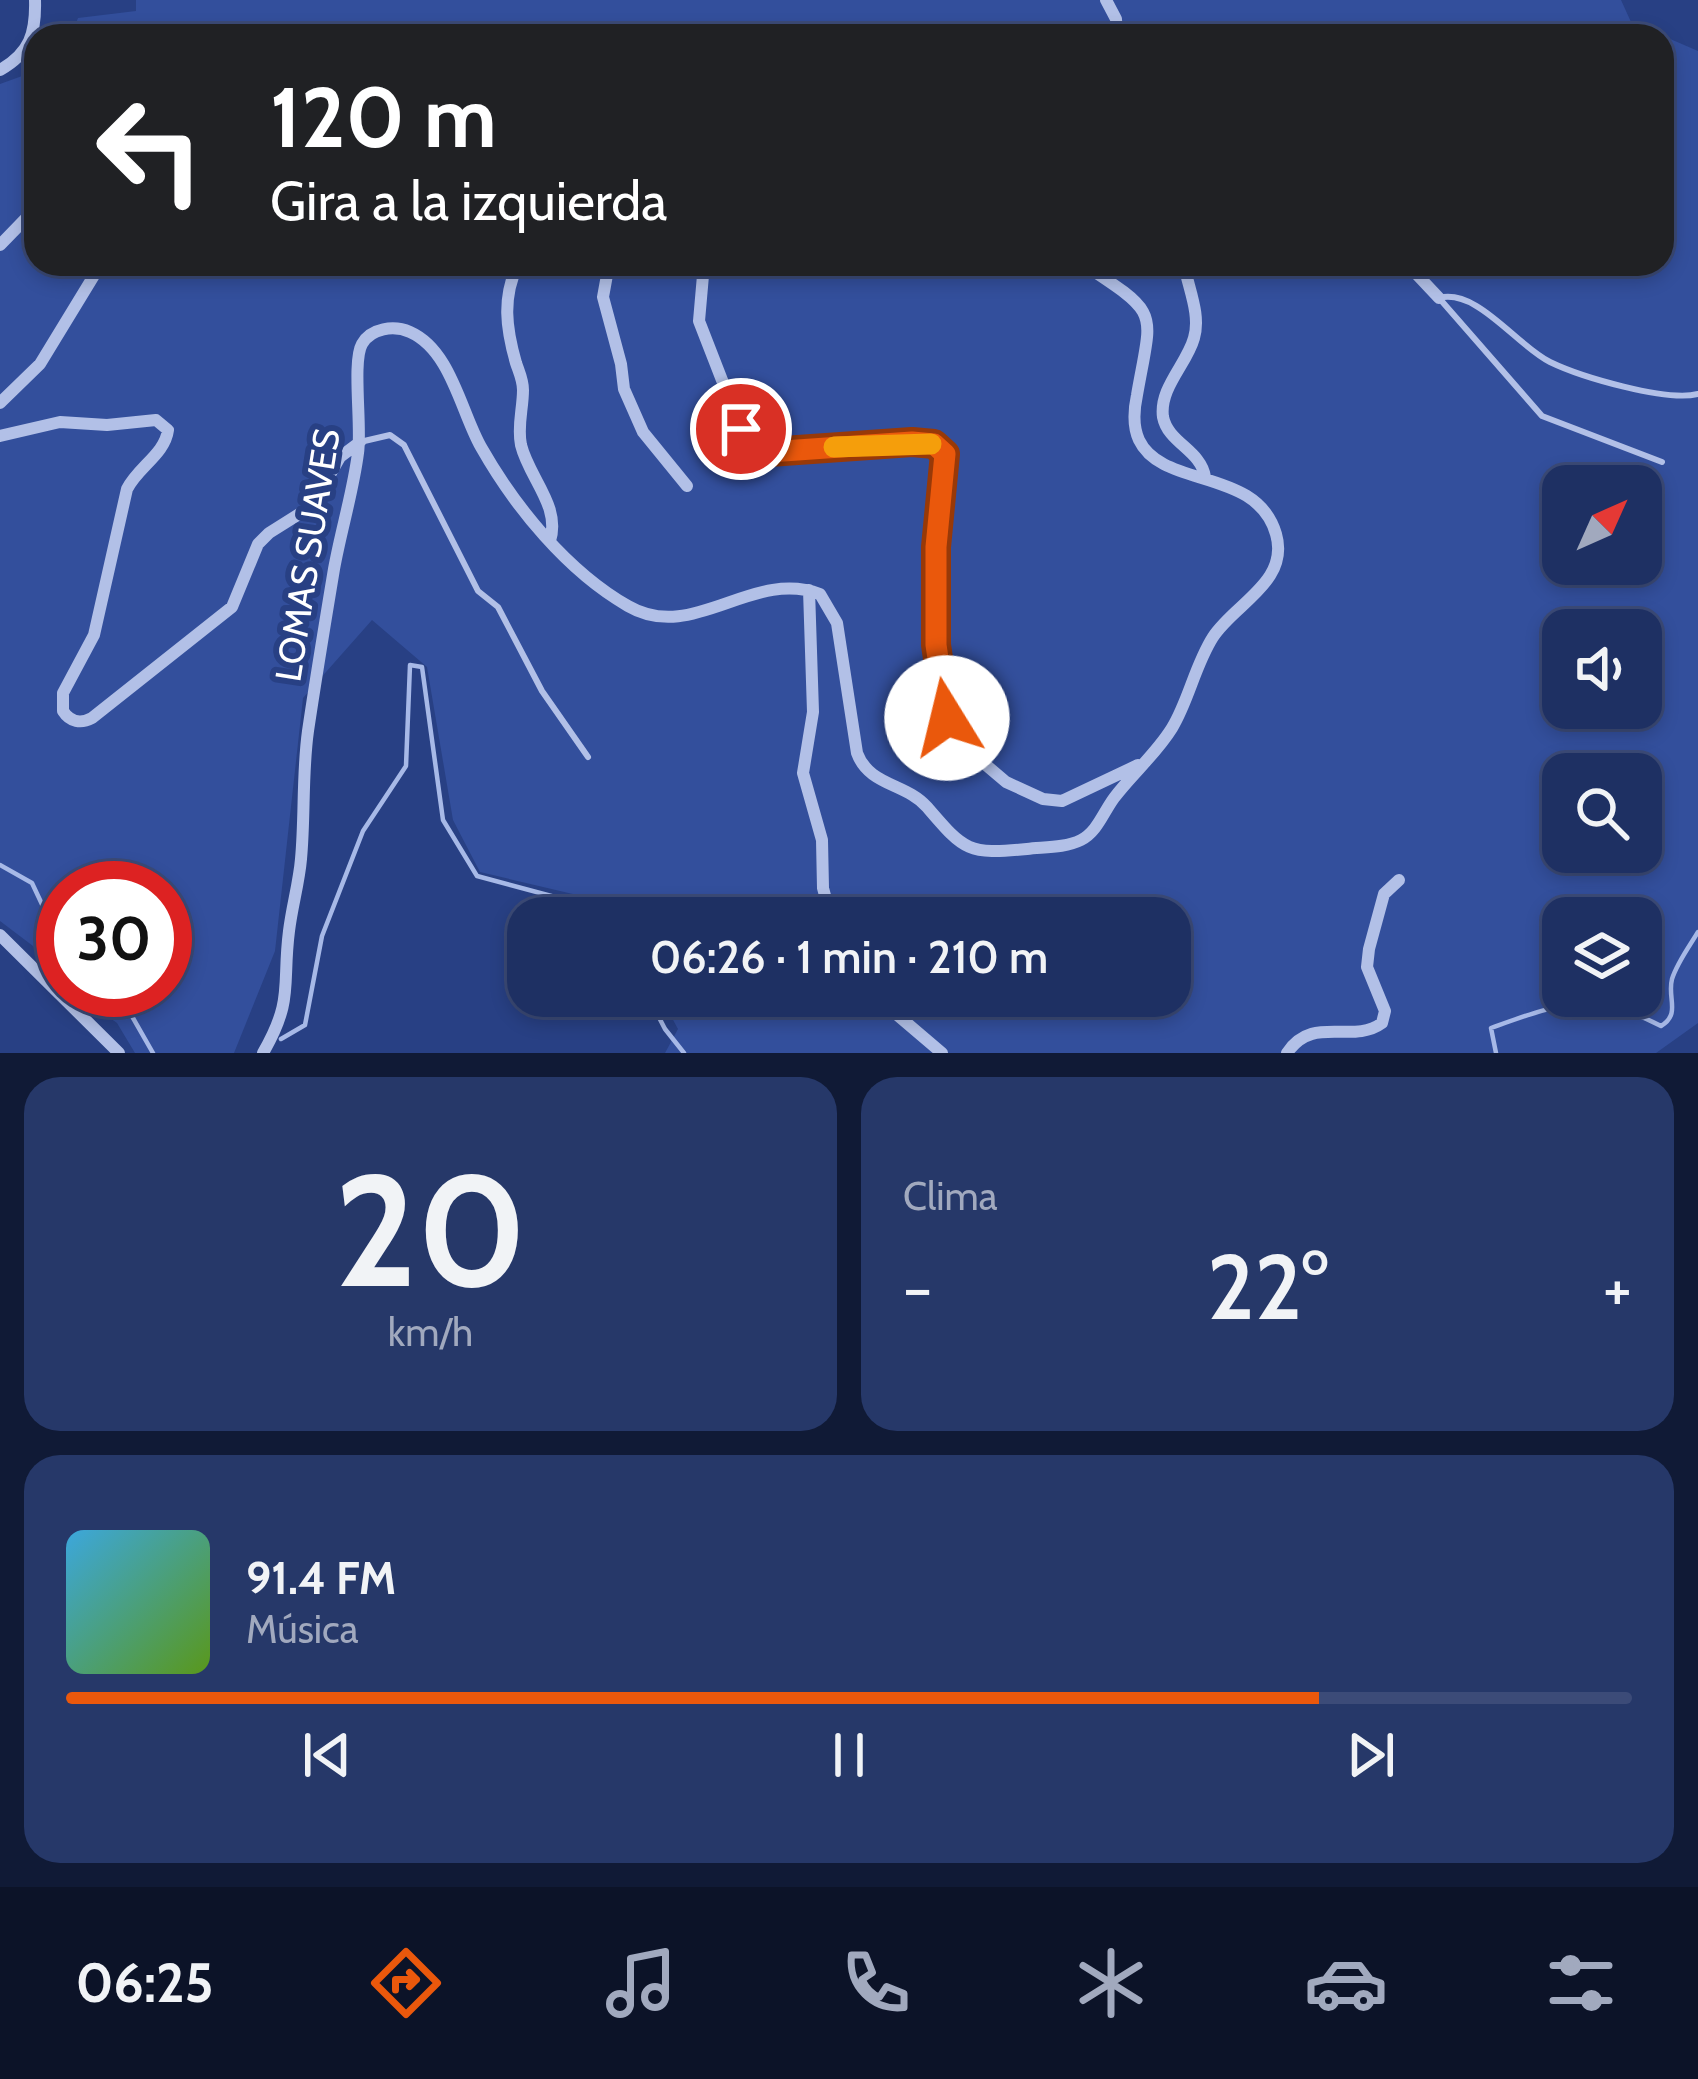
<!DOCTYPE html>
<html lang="es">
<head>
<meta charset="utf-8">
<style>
  body { margin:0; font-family:Cabin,sans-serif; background:#263869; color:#f1f3f6; height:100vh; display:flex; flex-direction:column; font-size:45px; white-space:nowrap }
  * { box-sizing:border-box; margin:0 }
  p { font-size:39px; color:#a1a9be }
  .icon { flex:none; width:66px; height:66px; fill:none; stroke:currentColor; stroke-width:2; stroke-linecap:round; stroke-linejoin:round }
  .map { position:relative; height:1053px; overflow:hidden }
  .panel { display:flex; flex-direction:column; gap:24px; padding:24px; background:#101a36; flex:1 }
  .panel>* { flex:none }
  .hud { position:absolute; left:24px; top:24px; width:1650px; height:252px; border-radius:36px; box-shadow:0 6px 18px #0003,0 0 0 3px #3c4b78; background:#202124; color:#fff; overflow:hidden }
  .needle { width:78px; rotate:45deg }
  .buttons { position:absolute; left:1542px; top:465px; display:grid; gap:24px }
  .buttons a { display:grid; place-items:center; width:120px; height:120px; border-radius:24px; background:#1e3063; box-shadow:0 6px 18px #0003,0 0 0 3px #3c4b78; font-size:60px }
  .speed { position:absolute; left:36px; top:861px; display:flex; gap:24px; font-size:60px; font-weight:700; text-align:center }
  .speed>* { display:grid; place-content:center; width:156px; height:156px; border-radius:50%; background:#1e3063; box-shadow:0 6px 18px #0003,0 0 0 3px #3c4b78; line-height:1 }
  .speed .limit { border:18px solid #d22; background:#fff; color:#111 }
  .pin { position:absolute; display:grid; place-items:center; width:102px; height:102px; color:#fff; margin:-51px; border:6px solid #fff; border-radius:50%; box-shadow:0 3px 12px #0007 }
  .me { position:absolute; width:132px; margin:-66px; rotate:351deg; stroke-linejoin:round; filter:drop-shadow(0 0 9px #0008) }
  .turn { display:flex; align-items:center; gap:42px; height:252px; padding:0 48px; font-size:54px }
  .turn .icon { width:156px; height:156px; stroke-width:2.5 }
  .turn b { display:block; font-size:84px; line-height:102px }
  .big { font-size:90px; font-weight:600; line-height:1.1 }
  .panel .tile { flex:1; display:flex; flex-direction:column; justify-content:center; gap:18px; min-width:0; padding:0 42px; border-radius:36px; background:#263869 }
  .panel .dial { align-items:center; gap:0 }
  .dial b { font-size:156px; line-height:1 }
  .song { display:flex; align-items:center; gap:36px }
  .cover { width:144px; height:144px; border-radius:18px; background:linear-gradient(135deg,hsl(200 70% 55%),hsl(90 70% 35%)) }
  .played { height:12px; border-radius:6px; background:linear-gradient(90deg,#ea580c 80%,#3c4b78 80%) }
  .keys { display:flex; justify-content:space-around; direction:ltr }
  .heat { display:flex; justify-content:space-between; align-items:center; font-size:66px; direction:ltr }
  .panel .tiles { flex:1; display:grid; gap:24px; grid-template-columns:1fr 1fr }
  .tile:last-child { grid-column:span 2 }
  .trip { position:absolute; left:507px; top:897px; width:684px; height:120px; border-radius:36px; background:#1e3063; box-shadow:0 6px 18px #0003,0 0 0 3px #3c4b78; font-weight:600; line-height:120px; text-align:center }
  .dock { display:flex; height:192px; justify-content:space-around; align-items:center; background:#0c1328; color:#a1a9be }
  .dock .icon { width:84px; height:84px }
  .dock .selected { color:#ea580c }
  .dock b { font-size:54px; color:#f1f3f6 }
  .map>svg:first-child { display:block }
</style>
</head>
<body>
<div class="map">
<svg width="1698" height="1053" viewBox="0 0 1698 1053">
  <rect width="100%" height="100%" fill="#284084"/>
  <path fill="#334f9c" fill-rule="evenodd" d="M 136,0 L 1621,0 L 1631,22 L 1698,51 L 1698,1023 L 1656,1053 L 665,1053 L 678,1029 L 660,996 L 1170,996 L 1170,918 L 610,918 L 594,899 L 480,872 L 453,820 L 427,667 L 372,620 L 303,698 L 275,951 L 234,1053 L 135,1053 L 117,1023 L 71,990 L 165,990 L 165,888 L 63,888 L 63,981 L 33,946 L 0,921 L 0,84 L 36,71 L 36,264 L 1662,264 L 1662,36 L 71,36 L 78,18 L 136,11 ZM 1563,486 L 1641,486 L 1641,564 L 1563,564 ZM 1563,630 L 1641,630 L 1641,708 L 1563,708 ZM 1563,774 L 1641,774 L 1641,852 L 1563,852 ZM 1563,918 L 1641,918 L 1641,996 L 1563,996 Z"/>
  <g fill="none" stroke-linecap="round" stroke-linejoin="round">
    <path stroke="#a7b9e7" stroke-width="4.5" d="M 0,865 L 32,883 L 55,932 L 63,938
      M 117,990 L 153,1053
      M 648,996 L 665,1029 L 684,1053
      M 281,1039 L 305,1025 L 322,936 L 363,831 L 406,766 L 410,665 L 422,667 L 443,820 L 477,876 L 585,905 L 597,918
      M 1496,1053 L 1491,1028 C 1561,1003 1591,990 1661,1026 C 1681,1014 1667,998 1672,979 C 1677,963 1689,947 1698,932"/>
    <path stroke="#b2c0e7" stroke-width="6" d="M 1458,264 L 1479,275 L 1487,272 L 1491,264
      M 360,442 L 390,435 L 404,445 L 478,591 L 498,607 L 542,691 L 588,757
      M 1662,462 L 1542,416 L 1439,298 C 1477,288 1516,345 1550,362 C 1581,377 1666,402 1698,394"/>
    <path stroke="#b2c0e7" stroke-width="12" d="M 1106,0 L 1116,19 L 1117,36
      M 605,36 L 612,32 L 621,36
      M 0,70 C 30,53 36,33 35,0
      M 0,245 L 36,208
      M 518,264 C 502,298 506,328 516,363 C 519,372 523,380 523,390 C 523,409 517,426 521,445 C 529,478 561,506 550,541
      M 609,264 L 603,297 L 621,364 L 624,389 L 643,432 L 687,486
      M 704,264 L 699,321 L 741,429 L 769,452 L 912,442 L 934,444 L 945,455 L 936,546 L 936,645 L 947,718 L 960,743 L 1006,782 L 1043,799 L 1062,801 L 1138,765
      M 1184,264 C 1188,288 1201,314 1194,338 C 1187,364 1159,388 1163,417 C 1168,443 1201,450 1205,477
      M 1407,264 L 1439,298
      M 0,403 L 40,364 L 101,264
      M 0,436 L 60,422 L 107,425 L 156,420 L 168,430 C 165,454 138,467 127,489 L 94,635 L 63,693 L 63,711 C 70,722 81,724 92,718 L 232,607 L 258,544 L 269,533 L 312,506 L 340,457 L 360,442
      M 809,590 L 813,712 L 803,773 L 822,840 L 823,888 L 831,918
      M 0,935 L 119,1053
      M 875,996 L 942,1053
      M 263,1053 C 294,999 282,986 289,931 C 292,906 299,883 301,859 C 305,816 302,774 308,731 C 316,677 325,623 334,569 C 341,530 353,492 358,453 C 362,428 352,361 362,344 C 371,328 394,325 410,332 C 451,350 461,412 481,447 C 515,507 567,571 628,606 C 693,644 752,568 820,594 L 837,623 L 857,753 C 869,786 906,783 927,807 C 964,850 967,855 1027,849 C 1044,847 1065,848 1081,840 C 1097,832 1103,813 1114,798 C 1132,774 1156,754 1172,728 C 1189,700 1195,665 1213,637 C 1234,604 1290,582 1276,534 C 1257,467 1162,489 1139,440 C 1133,427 1134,409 1137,395 C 1152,309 1162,316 1083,264
      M 1287,1053 C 1313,1014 1352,1045 1382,1023 L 1385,1011 L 1367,967 L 1369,949 L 1384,894 L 1399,880"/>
  </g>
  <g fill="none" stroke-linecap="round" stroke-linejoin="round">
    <g stroke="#983908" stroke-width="30">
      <path id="route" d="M 741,429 L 769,452 L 912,442 L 934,444 L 945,454 L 936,547 L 936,645 L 947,718"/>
    </g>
    <use href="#route" stroke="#ea580c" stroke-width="21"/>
    <path stroke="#f59e0b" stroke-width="21" d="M 834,447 L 931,444"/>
  </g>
  <g text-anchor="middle" stroke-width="12" stroke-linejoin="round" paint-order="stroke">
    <g font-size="36" fill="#fff" stroke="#284084">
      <text transform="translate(307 555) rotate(-81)" y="13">LOMAS SUAVES</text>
    </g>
  </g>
</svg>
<div class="buttons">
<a><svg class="needle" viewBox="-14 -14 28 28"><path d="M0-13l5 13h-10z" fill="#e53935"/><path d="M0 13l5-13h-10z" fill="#a1a9be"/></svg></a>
<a><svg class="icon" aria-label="sound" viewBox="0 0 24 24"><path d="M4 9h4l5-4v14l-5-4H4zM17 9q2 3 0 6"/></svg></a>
<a><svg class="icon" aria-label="search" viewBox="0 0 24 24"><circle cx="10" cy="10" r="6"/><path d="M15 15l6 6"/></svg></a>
<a><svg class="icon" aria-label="layers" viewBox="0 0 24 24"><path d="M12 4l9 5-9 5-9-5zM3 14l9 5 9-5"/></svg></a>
</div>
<div class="speed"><div class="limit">30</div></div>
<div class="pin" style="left:741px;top:429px;background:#d93025"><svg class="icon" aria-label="arrive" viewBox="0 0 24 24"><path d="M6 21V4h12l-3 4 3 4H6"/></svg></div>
<svg class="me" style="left:947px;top:718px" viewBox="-20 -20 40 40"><circle r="19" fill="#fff"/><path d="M0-13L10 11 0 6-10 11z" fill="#ea580c"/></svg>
<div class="trip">06:26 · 1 min · 210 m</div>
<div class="hud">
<div class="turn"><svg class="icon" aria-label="left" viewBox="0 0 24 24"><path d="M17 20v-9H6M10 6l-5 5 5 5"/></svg><div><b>120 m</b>Gira a la izquierda</div></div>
</div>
</div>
<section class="panel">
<div class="tiles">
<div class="tile dial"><b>20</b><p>km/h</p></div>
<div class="tile"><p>Clima</p>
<div class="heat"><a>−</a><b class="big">22°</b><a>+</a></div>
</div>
<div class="tile">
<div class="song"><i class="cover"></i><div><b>91.4 FM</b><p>Música</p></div></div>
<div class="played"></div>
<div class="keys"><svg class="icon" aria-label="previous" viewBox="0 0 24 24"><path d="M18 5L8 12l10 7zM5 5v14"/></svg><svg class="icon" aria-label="pause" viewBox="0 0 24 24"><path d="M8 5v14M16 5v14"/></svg><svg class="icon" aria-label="next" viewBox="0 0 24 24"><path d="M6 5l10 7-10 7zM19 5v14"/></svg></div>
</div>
</div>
</section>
<nav class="dock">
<b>06:25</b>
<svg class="icon selected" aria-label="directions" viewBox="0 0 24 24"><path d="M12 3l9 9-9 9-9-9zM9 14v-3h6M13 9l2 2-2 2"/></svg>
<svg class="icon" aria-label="music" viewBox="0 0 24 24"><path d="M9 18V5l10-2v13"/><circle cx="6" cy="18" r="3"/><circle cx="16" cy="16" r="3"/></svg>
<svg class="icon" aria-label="phone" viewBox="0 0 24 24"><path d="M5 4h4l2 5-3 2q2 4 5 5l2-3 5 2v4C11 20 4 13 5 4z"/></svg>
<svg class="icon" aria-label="climate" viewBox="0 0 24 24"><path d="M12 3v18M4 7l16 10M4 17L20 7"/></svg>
<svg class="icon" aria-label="car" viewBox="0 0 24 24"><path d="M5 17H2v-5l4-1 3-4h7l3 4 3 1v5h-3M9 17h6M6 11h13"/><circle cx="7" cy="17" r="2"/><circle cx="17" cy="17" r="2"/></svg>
<svg class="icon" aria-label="filters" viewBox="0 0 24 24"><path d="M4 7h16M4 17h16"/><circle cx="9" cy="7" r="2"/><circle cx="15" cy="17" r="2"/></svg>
</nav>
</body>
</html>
